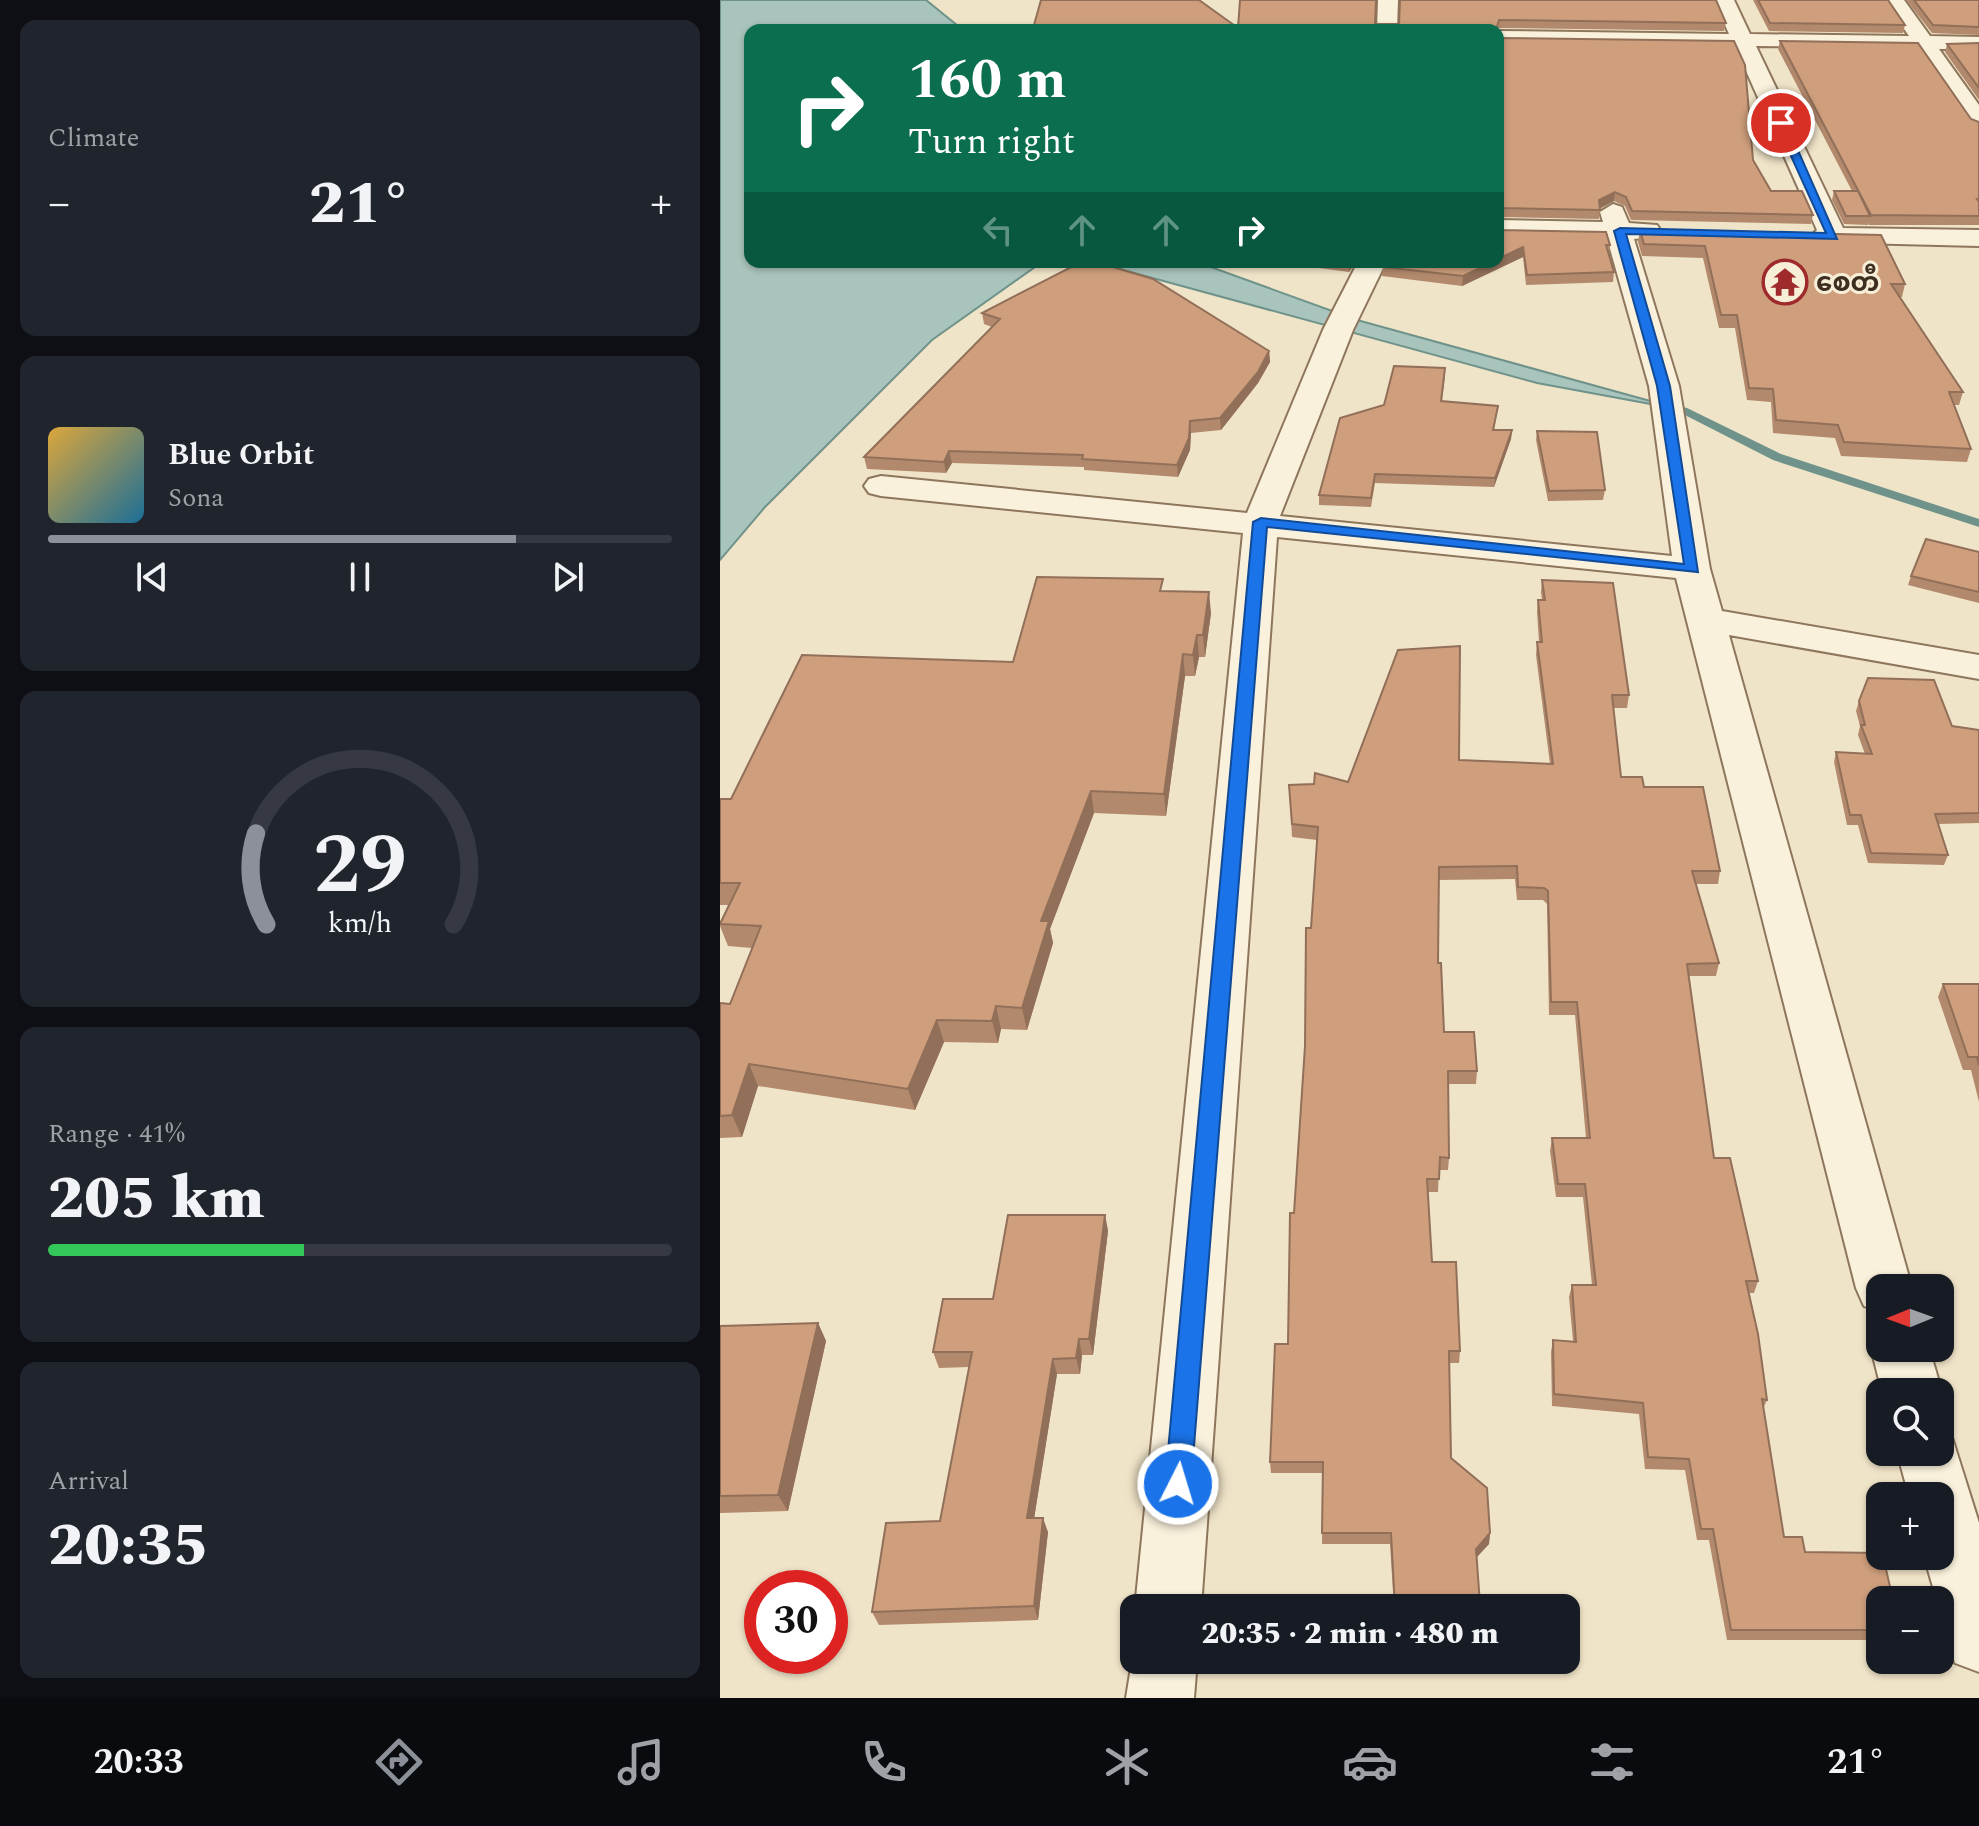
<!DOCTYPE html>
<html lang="en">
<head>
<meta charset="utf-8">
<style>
  body { margin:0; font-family:Spectral,"Noto Sans Myanmar",serif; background:#20242c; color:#f1f3f6; height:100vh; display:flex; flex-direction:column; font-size:30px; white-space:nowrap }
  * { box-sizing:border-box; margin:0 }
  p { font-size:26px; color:#9ea1a6 }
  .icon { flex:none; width:44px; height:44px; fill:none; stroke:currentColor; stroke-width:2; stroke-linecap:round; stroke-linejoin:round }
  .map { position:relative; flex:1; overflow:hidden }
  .drawer { display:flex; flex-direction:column; gap:20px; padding:20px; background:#0d0f14; width:720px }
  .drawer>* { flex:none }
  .hud { position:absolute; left:24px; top:24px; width:760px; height:244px; border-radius:16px; box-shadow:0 2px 6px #0004; background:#0b6e4f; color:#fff; overflow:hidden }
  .needle { width:52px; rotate:269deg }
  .tools { position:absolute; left:1146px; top:1274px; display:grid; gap:16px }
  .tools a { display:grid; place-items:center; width:88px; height:88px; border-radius:16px; background:#171b24; box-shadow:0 2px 6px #0004; font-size:40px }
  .speed { position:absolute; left:24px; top:1570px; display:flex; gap:16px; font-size:40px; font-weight:700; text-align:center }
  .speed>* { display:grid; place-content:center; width:104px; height:104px; border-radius:50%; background:#171b24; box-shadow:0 2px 6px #0004; line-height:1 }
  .speed .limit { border:12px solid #d22; background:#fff; color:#111 }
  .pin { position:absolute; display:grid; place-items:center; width:68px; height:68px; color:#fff; margin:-34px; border:4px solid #fff; border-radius:50%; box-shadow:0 2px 8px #0007 }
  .me { position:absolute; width:88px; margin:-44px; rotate:5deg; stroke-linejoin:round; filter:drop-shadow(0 0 6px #0008) }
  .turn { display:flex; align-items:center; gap:28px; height:168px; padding:0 32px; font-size:36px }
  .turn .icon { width:104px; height:104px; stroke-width:2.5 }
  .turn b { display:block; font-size:56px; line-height:68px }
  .lanes { display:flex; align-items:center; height:76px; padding:0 32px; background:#0003; justify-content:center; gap:40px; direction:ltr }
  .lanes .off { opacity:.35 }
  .big { font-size:60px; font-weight:800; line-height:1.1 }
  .drawer .tile { flex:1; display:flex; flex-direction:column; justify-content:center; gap:12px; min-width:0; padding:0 28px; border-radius:16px; background:#20242c }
  .drawer .dial { align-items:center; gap:0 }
  .dial svg { height:208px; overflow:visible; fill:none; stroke:#363941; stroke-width:7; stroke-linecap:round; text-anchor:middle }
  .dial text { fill:#f1f3f6; stroke:none }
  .song { display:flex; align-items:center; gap:24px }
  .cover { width:96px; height:96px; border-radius:12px; background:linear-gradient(135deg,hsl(40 70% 55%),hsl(200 70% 35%)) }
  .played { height:8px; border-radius:4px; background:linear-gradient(90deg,#8c9099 75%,#363941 75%) }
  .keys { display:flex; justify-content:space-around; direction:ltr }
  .heat { display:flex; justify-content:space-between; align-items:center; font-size:44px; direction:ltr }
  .charge { height:12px; border-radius:6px; background:linear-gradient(90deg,#34c759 41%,#363941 0) }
  .trip { position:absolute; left:400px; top:1594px; width:460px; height:80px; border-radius:16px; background:#171b24; box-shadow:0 2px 6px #0004; font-weight:800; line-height:80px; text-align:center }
  .dock { display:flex; height:128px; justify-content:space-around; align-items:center; background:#090b0e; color:#9ea1a6 }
  .dock .icon { width:56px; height:56px }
  .dock .active { color:#8c9099 }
  .dock b { font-size:36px; color:#f1f3f6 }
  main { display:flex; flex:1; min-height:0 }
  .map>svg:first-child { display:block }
</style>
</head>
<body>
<main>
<section class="drawer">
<div class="tile"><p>Climate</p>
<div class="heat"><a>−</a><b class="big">21°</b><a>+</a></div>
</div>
<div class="tile">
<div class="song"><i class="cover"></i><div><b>Blue Orbit</b><p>Sona</p></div></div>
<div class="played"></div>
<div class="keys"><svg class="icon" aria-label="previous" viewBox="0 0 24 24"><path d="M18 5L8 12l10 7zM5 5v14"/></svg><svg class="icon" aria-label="pause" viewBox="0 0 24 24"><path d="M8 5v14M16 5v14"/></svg><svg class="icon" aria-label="next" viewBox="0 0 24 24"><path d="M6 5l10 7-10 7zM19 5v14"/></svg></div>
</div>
<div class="tile dial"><svg viewBox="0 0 100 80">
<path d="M14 69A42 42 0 1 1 86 69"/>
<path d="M14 69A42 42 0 0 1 10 34" stroke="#8c9099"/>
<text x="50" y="56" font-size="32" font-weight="700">29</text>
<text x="50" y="72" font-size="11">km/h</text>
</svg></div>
<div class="tile"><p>Range · 41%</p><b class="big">205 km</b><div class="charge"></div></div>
<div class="tile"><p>Arrival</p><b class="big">20:35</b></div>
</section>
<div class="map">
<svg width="1259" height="1698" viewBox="0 0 1259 1698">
  <rect width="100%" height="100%" fill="#f0e4c8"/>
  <path fill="#a9c4bc" stroke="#6f938a" stroke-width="2" d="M 0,0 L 206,0 L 243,30 L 30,30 L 30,262 L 322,262 L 212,340 L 45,507 L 0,560 Z
    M 374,262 L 477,262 L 637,320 L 963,410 L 817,383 Z"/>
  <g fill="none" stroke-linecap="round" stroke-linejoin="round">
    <path fill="#6f938a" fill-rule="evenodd" d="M 943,402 L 967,408 L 1061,454 L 1259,519 L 1259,527 L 1053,460 L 959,412 L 939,407 L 939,403 Z"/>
    <g stroke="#8d765c" stroke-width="4">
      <path id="minor" d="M 658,0 L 678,0 L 677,30 L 657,30 Z
        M 994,0 L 1014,0 L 1030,34 L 1189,36 L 1164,0 L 1184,0 L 1210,36 L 1259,37 L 1259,49 L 1219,49 L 1259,105 L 1259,128 L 1251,126 L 1198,48 L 1036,46 L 1123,228 L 1259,230 L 1259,246 L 1095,242 L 1091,236 L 1097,230 L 1015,46 L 778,43 L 778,31 L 1009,34 Z
        M 893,204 L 902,207 L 909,223 L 937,225 L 941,231 L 937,237 L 914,239 L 959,386 L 990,569 L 1002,611 L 1259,655 L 1259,679 L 1009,635 L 1192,1288 L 1160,1288 L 1160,1312 L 1144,1306 L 1136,1288 L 956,578 L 557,537 L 481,1608 L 415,1608 L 523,533 L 161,496 L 149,493 L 144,486 L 149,479 L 161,476 L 527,513 L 603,330 L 638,262 L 666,262 L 633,330 L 560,516 L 952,556 L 929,386 L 887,238 L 778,236 L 778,220 L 883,222 L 880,212 Z
        M 1159,1329 L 1160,1348 L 1209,1348 L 1222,1392 L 1220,1396 L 1220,1392 L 1162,1392 L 1151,1348 Z
        M 1220,1427 L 1230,1431 L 1259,1523 L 1259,1672 L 1235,1663 L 1204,1556 L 1220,1556 L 1220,1496 L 1189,1496 L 1177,1452 L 1220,1452 Z
        M 414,1649 L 414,1660 L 477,1660 L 474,1698 L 406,1698 Z"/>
    </g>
    <use href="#minor" fill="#faf1dc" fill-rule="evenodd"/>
  </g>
  <path fill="#b2896c" d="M 321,0 L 518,28 L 679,24 L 680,0 L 1006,23 L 1004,31 L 778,28 L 778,30 L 315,30 L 314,25 Z
    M 1033,0 L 1168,0 L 1185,25 L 1183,33 L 1049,31 Z
    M 1186,0 L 1259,0 L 1259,35 L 1212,33 Z
    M 778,38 L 1033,160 L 1051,191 L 1093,215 L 1091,224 L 911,220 L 905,206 L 894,201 L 880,209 L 879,219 L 778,217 Z
    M 1060,41 L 1259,122 L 1259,225 L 1149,225 L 1148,223 L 1148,225 L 1124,224 L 1112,200 L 1114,191 L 1132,191 L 1058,49 Z
    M 1259,43 L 1259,100 L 1225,52 L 1227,44 Z
    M 779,230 L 890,245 L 889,254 L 894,272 L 893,282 L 806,285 L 803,257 L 742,286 L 662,276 L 663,267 Z
    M 920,230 L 1185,284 L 1182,297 L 1179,297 L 1243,392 L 1239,405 L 1234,405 L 1251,449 L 1247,462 L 1121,456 L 1115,438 L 1053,433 L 1051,402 L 1027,400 L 1015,328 L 999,328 L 983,258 L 922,256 L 918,242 Z
    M 584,262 L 636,262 L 629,272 L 584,266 Z
    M 262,313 L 549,351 L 550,362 L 538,383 L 501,430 L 471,433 L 470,450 L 458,477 L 364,470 L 364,467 L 232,463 L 226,473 L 147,469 L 144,457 L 272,327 L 264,324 Z
    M 725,377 L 722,401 L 778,406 L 774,430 L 792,430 L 791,439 L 774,487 L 655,483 L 651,507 L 599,505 L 599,495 L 664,405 Z
    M 817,431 L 885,490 L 883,500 L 828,501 L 816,440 Z
    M 1259,552 L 1259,603 L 1188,585 L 1191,576 Z
    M 822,580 L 909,695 L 907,708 L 893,708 L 901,777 L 924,787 L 1000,871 L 998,884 L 976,884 L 999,963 L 996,976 L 968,976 L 994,1158 L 1038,1281 L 1034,1293 L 1029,1293 L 1047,1400 L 1043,1409 L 1064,1537 L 1160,1600 L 1160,1640 L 1007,1640 L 989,1540 L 977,1540 L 965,1470 L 925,1469 L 919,1414 L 832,1406 L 831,1352 L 833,1340 L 853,1341 L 849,1297 L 852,1285 L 872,1285 L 863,1197 L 836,1197 L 830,1151 L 832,1138 L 866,1138 L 855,1015 L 829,1015 L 827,904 L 823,900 L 797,900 L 795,879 L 719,880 L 718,963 L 724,1032 L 757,1071 L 756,1084 L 728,1084 L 729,1158 L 728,1170 L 719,1170 L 718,1192 L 707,1192 L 712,1262 L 740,1351 L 739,1363 L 729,1363 L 731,1458 L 770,1533 L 769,1544 L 757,1557 L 760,1608 L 674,1608 L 670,1544 L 602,1544 L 603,1473 L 551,1473 L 550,1462 L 568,1344 L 574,1213 L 585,1046 L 597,840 L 572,837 L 569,785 L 628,782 L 739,760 L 830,764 L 816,655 L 817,642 L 819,642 L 817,612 L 818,600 L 822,600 L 821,592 Z
    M 444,591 L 491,613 L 485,657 L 479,657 L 475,676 L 465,676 L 446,816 L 374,813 L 330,929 L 333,943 L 307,1030 L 281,1029 L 278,1043 L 224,1042 L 195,1110 L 38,1086 L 22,1137 L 0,1138 L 0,1003 L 10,1004 L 32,948 L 8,946 L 0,926 L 0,922 L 8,905 L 0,905 L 0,799 L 11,799 L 293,662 Z
    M 1139,701 L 1232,726 L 1259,730 L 1259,823 L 1218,824 L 1228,855 L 1224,865 L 1148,863 L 1138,825 L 1127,825 L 1114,762 L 1116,752 L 1145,754 L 1138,735 L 1140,726 L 1136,711 Z
    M 1223,984 L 1259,984 L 1259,1102 L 1251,1070 L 1243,1070 L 1218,997 Z
    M 385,1215 L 388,1231 L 373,1355 L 362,1355 L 360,1374 L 337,1374 L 314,1518 L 328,1532 L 318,1620 L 159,1625 L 152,1612 L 220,1521 L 249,1367 L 219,1368 L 213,1352 L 273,1299 Z
    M 98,1323 L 106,1341 L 68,1511 L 0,1513 L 0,1326 Z"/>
  <path fill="#916f58" d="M 895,192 L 894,201 L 878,209 L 879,200 Z
    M 803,247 L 803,257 L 742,286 L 743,276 L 773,262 L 778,262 L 778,259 Z
    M 630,262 L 636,262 L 629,272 Z
    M 549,351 L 550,362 L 538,383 L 501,430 L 500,418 Z
    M 470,421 L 471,433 L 470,450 L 458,477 L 457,465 Z
    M 792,430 L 791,439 L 774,487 L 775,478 Z
    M 229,451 L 232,463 L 226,473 L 224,462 Z
    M 489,592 L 491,613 L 485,657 L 483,635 Z
    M 477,635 L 479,657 L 475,676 L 473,655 Z
    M 463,654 L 465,676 L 446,816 L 444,794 Z
    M 371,791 L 374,813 L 330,929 L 333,943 L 307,1030 L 302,1008 L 321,921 Z
    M 276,1006 L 281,1029 L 278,1043 L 272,1021 Z
    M 217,1020 L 224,1042 L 195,1110 L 188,1089 Z
    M 29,1064 L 38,1086 L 22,1137 L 12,1115 Z
    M 385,1215 L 388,1231 L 373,1355 L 369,1339 Z
    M 98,1323 L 106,1341 L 68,1511 L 58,1495 Z
    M 359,1339 L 362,1355 L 360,1374 L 356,1358 Z
    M 333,1359 L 337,1374 L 312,1532 L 307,1518 Z
    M 323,1518 L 328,1532 L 318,1620 L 314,1606 Z
    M 770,1533 L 769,1544 L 755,1559 L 756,1549 Z"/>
  <path fill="#cf9f7d" stroke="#916f58" stroke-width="2" d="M 321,0 L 479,0 L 518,28 L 520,0 L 656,0 L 655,24 L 679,24 L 680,0 L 996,0 L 1006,23 L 779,20 L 776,30 L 340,30 L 343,25 L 314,25 Z
    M 1038,0 L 1168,0 L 1185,25 L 1050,23 Z
    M 1194,0 L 1259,0 L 1259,27 L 1213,25 Z
    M 778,38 L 1014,41 L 1025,65 L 1033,160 L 1051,191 L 1082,191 L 1093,215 L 912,211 L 906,197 L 895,192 L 879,200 L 880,210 L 778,208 Z
    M 1060,41 L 1198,43 L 1251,119 L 1259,122 L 1259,199 L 1257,199 L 1259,202 L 1259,216 L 1151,215 Z
    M 1259,43 L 1259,88 L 1227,44 Z
    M 1114,191 L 1138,191 L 1150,216 L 1126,216 Z
    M 778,226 L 779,230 L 886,232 L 890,245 L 886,245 L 894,272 L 807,275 L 803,247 L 778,259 Z
    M 920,230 L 1161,235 L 1185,284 L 1171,284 L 1243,392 L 1229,392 L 1251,449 L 1124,442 L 1118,425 L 1056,420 L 1053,389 L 1029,388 L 1017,315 L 1001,315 L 985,246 L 924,244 Z
    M 361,262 L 376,262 L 433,279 L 549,351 L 538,372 L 500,418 L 470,421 L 469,438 L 457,465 L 362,459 L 363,455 L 229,451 L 224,462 L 144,457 L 280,319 L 262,313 Z
    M 665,262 L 773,262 L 743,276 L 663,267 Z
    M 674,366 L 725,368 L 721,401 L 778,406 L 773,430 L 792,430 L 775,478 L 655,474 L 651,498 L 599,495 L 620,418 L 664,405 Z
    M 817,431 L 877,432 L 885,490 L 829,491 Z
    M 1206,539 L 1259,552 L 1259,592 L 1191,576 Z
    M 317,577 L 443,579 L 440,591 L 489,592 L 483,635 L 477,635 L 473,655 L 463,654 L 444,794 L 371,791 L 321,921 L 329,921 L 302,1008 L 276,1006 L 272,1021 L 217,1020 L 188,1089 L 29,1064 L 12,1115 L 0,1116 L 0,1003 L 10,1004 L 41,926 L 0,924 L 20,883 L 0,883 L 0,799 L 11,799 L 82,655 L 293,662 Z
    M 822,580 L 893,583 L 909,695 L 892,695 L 901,777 L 922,777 L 924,787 L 983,787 L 1000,871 L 972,871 L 999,963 L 967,964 L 994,1158 L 1010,1158 L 1038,1281 L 1026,1281 L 1038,1334 L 1047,1400 L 1042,1399 L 1064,1537 L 1082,1537 L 1085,1552 L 1160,1553 L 1160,1556 L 1163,1556 L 1173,1600 L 1160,1600 L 1160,1630 L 1011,1630 L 993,1529 L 981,1529 L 969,1459 L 928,1457 L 923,1403 L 834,1394 L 833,1340 L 856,1342 L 852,1285 L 876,1285 L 865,1184 L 838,1184 L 832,1138 L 870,1138 L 857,1002 L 831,1002 L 828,891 L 824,888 L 798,887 L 797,866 L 719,867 L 718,963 L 721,963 L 724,1032 L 754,1032 L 757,1071 L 728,1071 L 729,1158 L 720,1157 L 719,1179 L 707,1179 L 712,1262 L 736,1262 L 740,1351 L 729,1351 L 731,1458 L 767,1488 L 770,1533 L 756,1549 L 760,1604 L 675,1607 L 671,1533 L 602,1533 L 603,1462 L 550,1462 L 555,1344 L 568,1344 L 570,1213 L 574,1213 L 585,1046 L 586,928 L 591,928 L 598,827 L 572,824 L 569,785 L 594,784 L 595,773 L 628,782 L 678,650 L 740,646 L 739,760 L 833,764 L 817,642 L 822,642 L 818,600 L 825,600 Z
    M 1148,678 L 1214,680 L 1232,726 L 1259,730 L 1259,813 L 1215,814 L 1228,855 L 1151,853 L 1141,815 L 1130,815 L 1116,752 L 1152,754 L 1141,725 L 1145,725 L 1139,701 Z
    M 1223,984 L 1259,984 L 1259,1065 L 1257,1057 L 1248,1057 Z
    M 288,1215 L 385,1215 L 369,1339 L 359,1339 L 356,1358 L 333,1359 L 307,1518 L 323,1518 L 314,1606 L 152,1612 L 166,1523 L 220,1521 L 252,1352 L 213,1352 L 223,1299 L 273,1299 Z
    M 98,1323 L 58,1495 L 0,1496 L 0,1326 Z"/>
  <path fill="#1a73e8" stroke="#114b97" stroke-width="2" d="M 1061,121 L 1066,123 L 1117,239 L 906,234 L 950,386 L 978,572 L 547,527 L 471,1484 L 467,1493 L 458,1497 L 449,1493 L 445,1484 L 533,522 L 541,518 L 964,564 L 937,386 L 894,231 L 900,228 L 1106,233 L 1056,123 Z"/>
  <defs>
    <g id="temple-ring" transform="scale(2.3)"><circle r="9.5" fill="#f7eed8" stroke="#9e2a2b" stroke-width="1.5"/><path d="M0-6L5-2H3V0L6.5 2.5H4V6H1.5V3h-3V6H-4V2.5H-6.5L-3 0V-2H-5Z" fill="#9e2a2b"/></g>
  </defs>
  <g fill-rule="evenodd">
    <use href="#temple-ring" x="1065" y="282"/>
  </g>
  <g text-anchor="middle" stroke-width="6" stroke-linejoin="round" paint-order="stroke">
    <g font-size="26" font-weight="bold" fill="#3d2e20" stroke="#f7eed8" text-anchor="start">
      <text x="1096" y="291">စေတီ</text>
    </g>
  </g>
</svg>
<div class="tools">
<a><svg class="needle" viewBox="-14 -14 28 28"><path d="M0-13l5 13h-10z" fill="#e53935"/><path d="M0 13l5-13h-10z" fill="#9ea1a6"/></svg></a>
<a><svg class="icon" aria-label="search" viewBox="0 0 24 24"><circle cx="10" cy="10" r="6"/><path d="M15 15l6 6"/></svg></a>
<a>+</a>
<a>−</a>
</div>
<div class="speed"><div class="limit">30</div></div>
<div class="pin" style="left:1061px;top:123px;background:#d93025"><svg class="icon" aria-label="arrive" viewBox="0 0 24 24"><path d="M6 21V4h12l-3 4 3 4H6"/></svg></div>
<svg class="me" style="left:458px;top:1484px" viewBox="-20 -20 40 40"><circle r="17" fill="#1a73e8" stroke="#fff" stroke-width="3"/><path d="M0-11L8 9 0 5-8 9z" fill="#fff"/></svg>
<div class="trip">20:35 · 2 min · 480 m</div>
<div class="hud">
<div class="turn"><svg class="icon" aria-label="right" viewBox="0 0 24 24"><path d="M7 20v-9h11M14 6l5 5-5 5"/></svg><div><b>160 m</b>Turn right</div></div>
<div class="lanes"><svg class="icon off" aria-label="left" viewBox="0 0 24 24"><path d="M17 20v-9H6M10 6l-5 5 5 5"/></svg><svg class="icon off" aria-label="ahead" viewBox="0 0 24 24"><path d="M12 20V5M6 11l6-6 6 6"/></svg><svg class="icon off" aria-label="ahead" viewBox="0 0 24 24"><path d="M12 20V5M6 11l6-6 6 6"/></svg><svg class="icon" aria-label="right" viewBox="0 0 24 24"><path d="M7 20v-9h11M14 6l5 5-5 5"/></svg></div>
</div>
</div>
</main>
<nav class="dock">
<b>20:33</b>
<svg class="icon active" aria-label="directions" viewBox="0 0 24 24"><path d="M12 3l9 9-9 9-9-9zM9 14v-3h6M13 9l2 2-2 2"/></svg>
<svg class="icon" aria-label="music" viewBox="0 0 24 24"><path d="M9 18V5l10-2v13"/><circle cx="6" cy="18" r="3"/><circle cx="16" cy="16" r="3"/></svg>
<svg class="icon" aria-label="phone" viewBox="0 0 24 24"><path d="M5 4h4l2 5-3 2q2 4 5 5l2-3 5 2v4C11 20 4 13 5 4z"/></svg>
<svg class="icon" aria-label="climate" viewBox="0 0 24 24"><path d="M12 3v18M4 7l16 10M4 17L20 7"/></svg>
<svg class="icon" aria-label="car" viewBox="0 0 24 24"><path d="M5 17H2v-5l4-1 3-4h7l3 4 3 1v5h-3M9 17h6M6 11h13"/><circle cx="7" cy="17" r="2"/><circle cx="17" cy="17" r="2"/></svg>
<svg class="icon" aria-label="filters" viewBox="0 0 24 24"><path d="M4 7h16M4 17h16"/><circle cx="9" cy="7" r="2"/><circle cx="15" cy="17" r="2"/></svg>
<b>21°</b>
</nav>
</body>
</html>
